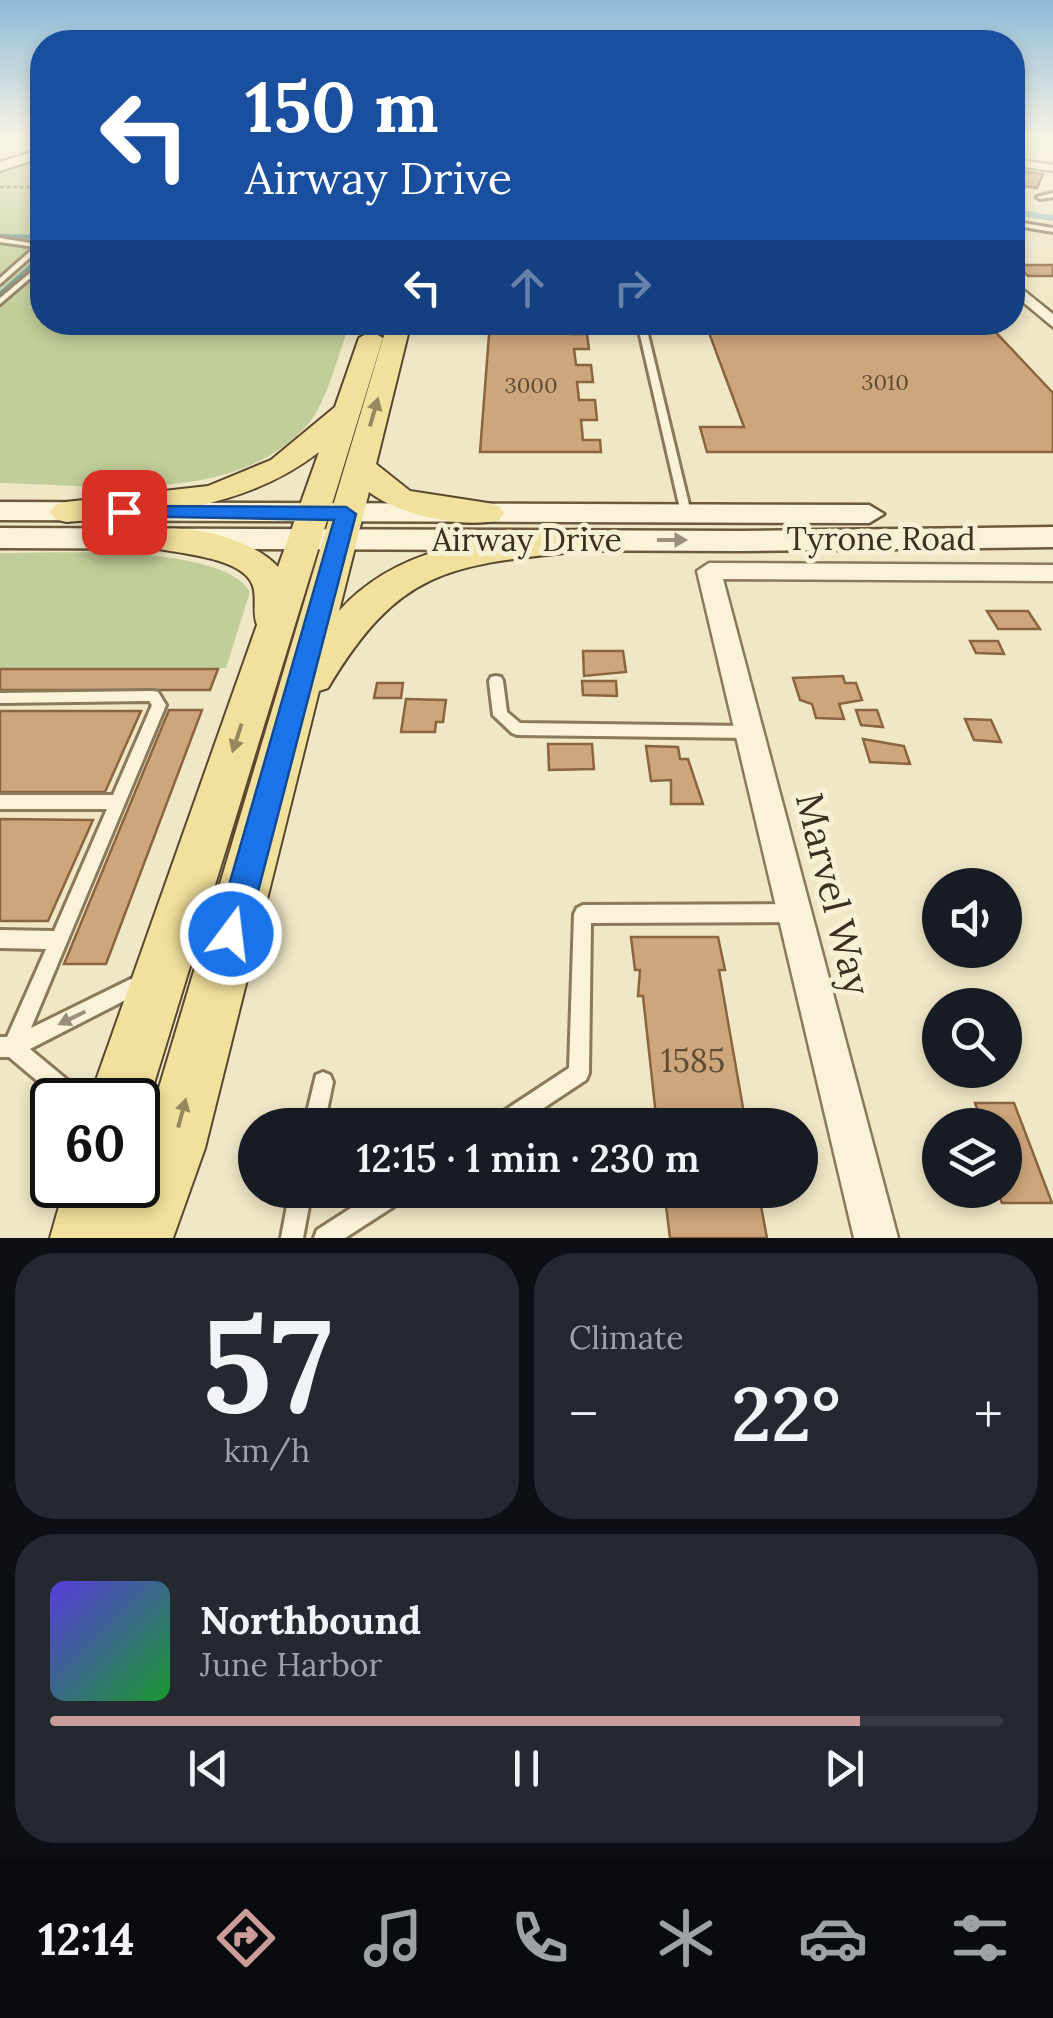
<!DOCTYPE html>
<html lang="en">
<head>
<meta charset="utf-8">
<style>
  body { margin:0; font-family:Lora,serif; background:#242831; color:#f1f3f6; height:100vh; display:flex; flex-direction:column; font-size:38px; white-space:nowrap }
  * { box-sizing:border-box; margin:0 }
  p { font-size:32px; color:#9ea1a6 }
  .icon { flex:none; width:55px; height:55px; fill:none; stroke:currentColor; stroke-width:2; stroke-linecap:round; stroke-linejoin:round }
  .map { position:relative; height:1238px; overflow:hidden }
  .drawer { display:flex; flex-direction:column; gap:15px; padding:15px; background:#0d0f14; flex:1 }
  .drawer>* { flex:none }
  .banner { position:absolute; left:30px; top:30px; width:995px; height:305px; border-radius:40px; box-shadow:0 5px 15px #0003; background:#1a4fa0; color:#fff; overflow:hidden }
  .buttons { position:absolute; left:922px; top:868px; display:grid; gap:20px }
  .buttons a { display:grid; place-items:center; width:100px; height:100px; border-radius:50%; background:#171b24; box-shadow:0 5px 15px #0003; font-size:50px }
  .speed { position:absolute; left:30px; top:1078px; display:flex; gap:20px; font-size:50px; font-weight:700; text-align:center }
  .speed>* { display:grid; place-content:center; width:130px; height:130px; border-radius:50%; background:#171b24; box-shadow:0 5px 15px #0003; line-height:1 }
  .speed .limit { border:5px solid #111; border-radius:15px; background:#fff; color:#111 }
  .pin { position:absolute; display:grid; place-items:center; width:85px; height:85px; color:#fff; margin:-42px; border-radius:20px; box-shadow:0 5px 15px #0006 }
  .me { position:absolute; width:110px; margin:-55px; rotate:15deg; stroke-linejoin:round; filter:drop-shadow(0 0 8px #0008) }
  .turn { display:flex; align-items:center; gap:35px; height:210px; padding:0 50px; font-size:45px }
  .turn .icon { width:130px; height:130px; stroke-width:2.5 }
  .turn b { display:block; font-size:70px; line-height:85px }
  .lanes { display:flex; align-items:center; height:95px; padding:0 50px; background:#0003; justify-content:center; gap:50px; direction:ltr }
  .lanes .off { opacity:.35 }
  .big { font-size:75px; font-weight:600; line-height:1.1 }
  .drawer .widget { flex:1; display:flex; flex-direction:column; justify-content:center; gap:15px; min-width:0; padding:0 35px; border-radius:40px; background:#242831 }
  .drawer .dial { align-items:center; gap:0 }
  .dial b { font-size:130px; line-height:1 }
  .song { display:flex; align-items:center; gap:30px }
  .cover { width:120px; height:120px; border-radius:15px; background:linear-gradient(135deg,hsl(250 70% 55%),hsl(130 70% 35%)) }
  .played { height:10px; border-radius:5px; background:linear-gradient(90deg,#ca9d9a 85%,#363941 85%) }
  .keys { display:flex; justify-content:space-around; direction:ltr }
  .heat { display:flex; justify-content:space-between; align-items:center; font-size:55px; direction:ltr }
  .drawer .tiles { flex:1; display:grid; gap:15px; grid-template-columns:1fr 1fr }
  .widget:last-child { grid-column:span 2 }
  .trip { position:absolute; left:238px; top:1108px; width:580px; height:100px; border-radius:50px; background:#171b24; box-shadow:0 5px 15px #0003; font-weight:600; line-height:100px; text-align:center }
  .dock { display:flex; height:160px; justify-content:space-around; align-items:center; background:#090b0e; color:#9ea1a6 }
  .dock .icon { width:70px; height:70px }
  .dock .on { color:#ca9d9a }
  .dock b { font-size:45px; color:#f1f3f6 }
  .map>svg:first-child { display:block }
</style>
</head>
<body>
<div class="map">
<svg width="1053" height="1238" viewBox="0 0 1053 1238">
  <rect width="100%" height="100%" fill="#efe7c6"/>
  <path fill="#c2ce99" d="M 42,160 L 42,176 L 37,181 L 42,181 L 42,322 L 350,323 C 340,349 327,402 309,423 C 238,506 97,485 0,483 L 0,173 Z
    M 0,553 C 52,553 223,543 250,592 L 226,668 L 0,668 Z"/>
  <g fill="none" stroke-linecap="round" stroke-linejoin="round">
    <path stroke="#6d928c" stroke-width="4" d="M 0,236 L 42,237
      M 0,294 L 42,256"/>
    <path fill="#a7c3bd" fill-rule="evenodd" d="M 1012,209 L 1053,215 L 1053,221 L 1012,215 Z"/>
  </g>
  <path fill="#cea67b" stroke="#8b6540" stroke-width="2.5" d="M 1012,170 L 1043,174 L 1037,188 L 1012,184 Z
    M 1016,265 L 1053,265 L 1053,276 L 1028,276 Z
    M 490,322 L 572,322 L 573,334 L 587,334 L 589,349 L 574,349 L 576,365 L 591,365 L 593,382 L 577,382 L 579,400 L 595,400 L 597,420 L 581,420 L 583,440 L 600,440 L 601,452 L 480,452 Z
    M 705,322 L 986,322 L 1053,393 L 1053,452 L 707,452 L 700,427 L 744,427 Z
    M 987,611 L 1028,611 L 1040,629 L 998,629 Z
    M 970,641 L 998,641 L 1004,654 L 976,653 Z
    M 583,651 L 623,651 L 626,672 L 584,676 Z
    M 0,669 L 218,669 L 210,690 L 0,690 Z
    M 843,676 L 845,683 L 856,683 L 862,700 L 839,704 L 844,719 L 816,718 L 812,704 L 800,700 L 793,678 Z
    M 582,681 L 616,681 L 617,696 L 583,695 Z
    M 377,683 L 403,683 L 401,698 L 374,698 Z
    M 406,699 L 446,700 L 443,722 L 436,722 L 435,732 L 401,732 Z
    M 169,710 L 202,710 L 106,964 L 64,964 Z
    M 856,710 L 877,710 L 883,727 L 861,725 Z
    M 0,711 L 141,711 L 105,792 L 0,792 Z
    M 965,719 L 991,720 L 1001,742 L 974,740 Z
    M 863,739 L 904,746 L 910,764 L 870,762 Z
    M 548,744 L 592,744 L 594,769 L 549,770 Z
    M 646,746 L 678,747 L 680,759 L 688,759 L 703,804 L 671,804 L 671,780 L 651,781 Z
    M 0,819 L 93,820 L 48,921 L 0,921 Z
    M 631,937 L 718,937 L 725,970 L 719,970 L 746,1125 L 657,1125 L 643,996 L 638,996 L 640,970 L 635,970 Z
    M 975,1103 L 1014,1103 L 1052,1203 L 1002,1203 L 997,1190 L 1005,1190 L 1005,1125 L 983,1125 Z
    M 664,1190 L 758,1190 L 767,1238 L 670,1238 Z"/>
  <g fill="none" stroke-linecap="round" stroke-linejoin="round">
    <g stroke="#8b795b" stroke-width="6">
      <path id="lane" d="M 1053,193 L 1053,197 L 1040,199 L 1037,197 Z
        M 1012,221 L 1053,228 L 1053,232 L 1012,225 Z
        M 0,238 L 42,245 L 42,247 L 0,284 L 0,278 L 35,247 L 0,242 Z
        M 42,263 L 42,268 L 0,304 L 0,298 Z
        M 637,322 L 645,322 L 691,513 L 690,515 L 686,516 L 681,513 Z
        M 496,676 L 501,677 L 503,681 L 507,712 L 520,723 L 748,726 L 753,728 L 755,732 L 753,736 L 748,738 L 517,735 L 512,733 L 493,715 L 489,681 L 491,677 Z
        M 153,691 L 158,692 L 166,705 L 31,1028 L 139,975 L 145,978 L 148,984 L 145,990 L 30,1049 L 83,1093 L 86,1100 L 60,1100 L 9,1057 L 0,1057 L 0,1037 L 7,1037 L 46,949 L 0,948 L 0,930 L 54,931 L 107,809 L 0,809 L 0,795 L 113,795 L 152,705 L 149,701 L 0,703 L 0,693 Z
        M 792,904 L 798,907 L 801,913 L 798,919 L 792,922 L 591,923 L 589,1073 L 586,1080 L 518,1125 L 490,1125 L 493,1118 L 569,1068 L 574,914 L 577,908 L 583,905 Z
        M 323,1072 L 330,1075 L 333,1082 L 324,1125 L 304,1125 L 316,1075 Z
        M 290,1190 L 312,1190 L 303,1238 L 281,1238 Z
        M 379,1190 L 410,1190 L 407,1198 L 345,1238 L 314,1238 L 317,1230 Z"/>
    </g>
    <g stroke="#8b795b" stroke-width="5">
      <path id="street" d="M 1012,159 L 1053,165 L 1053,171 L 1012,165 Z
        M 1012,281 L 1053,314 L 1053,327 L 1012,293 Z
        M 709,563 L 1053,565 L 1053,581 L 723,579 L 898,1238 L 854,1238 L 697,571 Z"/>
    </g>
    <g stroke="#6d5a3e" stroke-width="5">
      <path id="secondary" d="M 42,149 L 42,157 L 0,171 L 0,162 Z
        M 0,502 L 869,505 L 884,514 L 869,523 L 0,520 Z
        M 1053,527 L 1053,547 L 741,551 L 0,548 L 0,528 L 741,531 Z"/>
    </g>
    <g stroke="#59472f" stroke-width="4">
      <path id="primary" d="M 388,322 L 411,322 L 376,464 L 410,491 L 488,503 L 499,506 L 504,513 L 499,520 C 463,529 399,515 369,492 L 339,611 C 402,541 495,538 583,529 L 595,532 L 600,540 L 595,548 L 583,551 C 451,565 400,567 328,688 L 319,691 L 205,1148 L 173,1238 L 50,1238 L 65,1185 L 138,1185 L 138,1158 Z
        M 371,331 L 383,338 L 149,1100 L 138,1123 L 138,1100 L 89,1100 L 257,625 C 252,612 257,599 253,586 C 243,556 176,554 150,547 L 145,539 L 150,531 C 185,522 254,539 278,567 L 319,452 C 245,509 156,515 66,522 L 55,519 L 50,512 L 55,505 L 66,502 L 208,486 L 271,460 L 335,407 L 359,338 Z"/>
    </g>
    <path stroke="#8b795b" stroke-width="2.5" stroke-dasharray="4 2.5" stroke-linecap="butt" d="M 0,187 L 42,187"/>
    <use href="#lane" fill="#faf3d9" fill-rule="evenodd"/>
    <use href="#street" fill="#faf3d9" fill-rule="evenodd"/>
    <use href="#secondary" fill="#faf3d9" fill-rule="evenodd"/>
    <use href="#primary" fill="#f2e19d" fill-rule="evenodd"/>
  </g>
  <defs><path id="oneway-solid" d="M-6-.8H1V-3.2L6.5 0L1 3.2V.8H-6Z" transform="scale(2.5)"/></defs>
  <g fill="#96885e">
    <use href="#oneway-solid" transform="translate(374 412) rotate(-74)"/>
    <use href="#oneway-solid" transform="translate(237 738) rotate(108)"/>
    <use href="#oneway-solid" transform="translate(182 1113) rotate(-75)"/>
  </g>
  <g fill="#9a917c">
    <use href="#oneway-solid" transform="translate(672 540)"/>
    <use href="#oneway-solid" transform="translate(72 1018) rotate(154)"/>
  </g>
  <linearGradient id="sky" x2="0" y2="1"><stop stop-color="#8ebad7"/><stop offset="0.44" stop-color="#f8f4e5"/><stop offset="1" stop-color="#f8f4e5" stop-opacity="0"/></linearGradient>
  <rect width="1053" height="311" fill="url(#sky)"/>
  <path fill="#1a73e8" stroke="#114b97" stroke-width="2.5" d="M 124,506 L 346,507 L 356,514 L 247,934 L 242,946 L 231,950 L 219,946 L 215,934 L 334,520 L 117,516 L 117,508 Z"/>
  <g text-anchor="middle" stroke-width="10" stroke-linejoin="round" paint-order="stroke">
    <g font-size="22" fill="#604d36">
      <text x="885" y="390">3010</text>
      <text x="531" y="393">3000</text>
    </g>
    <g font-size="32" fill="#3b2f1f" stroke="#f6f0d5">
      <text x="881" y="550">Tyrone Road</text>
      <text x="527" y="551">Airway Drive</text>
    </g>
    <g font-size="32" fill="#604d36">
      <text x="693" y="1072">1585</text>
    </g>
    <g font-size="38" fill="#3b2f1f" stroke="#f6f0d5">
      <text transform="translate(833 894) rotate(76)" y="13">Marvel Way</text>
    </g>
  </g>
</svg>
<div class="buttons">
<a><svg class="icon" aria-label="sound" viewBox="0 0 24 24"><path d="M4 9h4l5-4v14l-5-4H4zM17 9q2 3 0 6"/></svg></a>
<a><svg class="icon" aria-label="search" viewBox="0 0 24 24"><circle cx="10" cy="10" r="6"/><path d="M15 15l6 6"/></svg></a>
<a><svg class="icon" aria-label="layers" viewBox="0 0 24 24"><path d="M12 4l9 5-9 5-9-5zM3 14l9 5 9-5"/></svg></a>
</div>
<div class="speed"><div class="limit">60</div></div>
<div class="pin" style="left:124px;top:512px;background:#d93025"><svg class="icon" aria-label="arrive" viewBox="0 0 24 24"><path d="M6 21V4h12l-3 4 3 4H6"/></svg></div>
<svg class="me" style="left:231px;top:934px" viewBox="-20 -20 40 40"><circle r="17" fill="#1a73e8" stroke="#fff" stroke-width="3"/><path d="M0-11L8 9 0 5-8 9z" fill="#fff"/></svg>
<div class="trip">12:15 · 1 min · 230 m</div>
<div class="banner">
<div class="turn"><svg class="icon" aria-label="left" viewBox="0 0 24 24"><path d="M17 20v-9H6M10 6l-5 5 5 5"/></svg><div><b>150 m</b>Airway Drive</div></div>
<div class="lanes"><svg class="icon" aria-label="left" viewBox="0 0 24 24"><path d="M17 20v-9H6M10 6l-5 5 5 5"/></svg><svg class="icon off" aria-label="ahead" viewBox="0 0 24 24"><path d="M12 20V5M6 11l6-6 6 6"/></svg><svg class="icon off" aria-label="right" viewBox="0 0 24 24"><path d="M7 20v-9h11M14 6l5 5-5 5"/></svg></div>
</div>
</div>
<section class="drawer">
<div class="tiles">
<div class="widget dial"><b>57</b><p>km/h</p></div>
<div class="widget"><p>Climate</p>
<div class="heat"><a>−</a><b class="big">22°</b><a>+</a></div>
</div>
<div class="widget">
<div class="song"><i class="cover"></i><div><b>Northbound</b><p>June Harbor</p></div></div>
<div class="played"></div>
<div class="keys"><svg class="icon" aria-label="previous" viewBox="0 0 24 24"><path d="M18 5L8 12l10 7zM5 5v14"/></svg><svg class="icon" aria-label="pause" viewBox="0 0 24 24"><path d="M8 5v14M16 5v14"/></svg><svg class="icon" aria-label="next" viewBox="0 0 24 24"><path d="M6 5l10 7-10 7zM19 5v14"/></svg></div>
</div>
</div>
</section>
<nav class="dock">
<b>12:14</b>
<svg class="icon on" aria-label="directions" viewBox="0 0 24 24"><path d="M12 3l9 9-9 9-9-9zM9 14v-3h6M13 9l2 2-2 2"/></svg>
<svg class="icon" aria-label="music" viewBox="0 0 24 24"><path d="M9 18V5l10-2v13"/><circle cx="6" cy="18" r="3"/><circle cx="16" cy="16" r="3"/></svg>
<svg class="icon" aria-label="phone" viewBox="0 0 24 24"><path d="M5 4h4l2 5-3 2q2 4 5 5l2-3 5 2v4C11 20 4 13 5 4z"/></svg>
<svg class="icon" aria-label="climate" viewBox="0 0 24 24"><path d="M12 3v18M4 7l16 10M4 17L20 7"/></svg>
<svg class="icon" aria-label="car" viewBox="0 0 24 24"><path d="M5 17H2v-5l4-1 3-4h7l3 4 3 1v5h-3M9 17h6M6 11h13"/><circle cx="7" cy="17" r="2"/><circle cx="17" cy="17" r="2"/></svg>
<svg class="icon" aria-label="filters" viewBox="0 0 24 24"><path d="M4 7h16M4 17h16"/><circle cx="9" cy="7" r="2"/><circle cx="15" cy="17" r="2"/></svg>
</nav>
</body>
</html>
